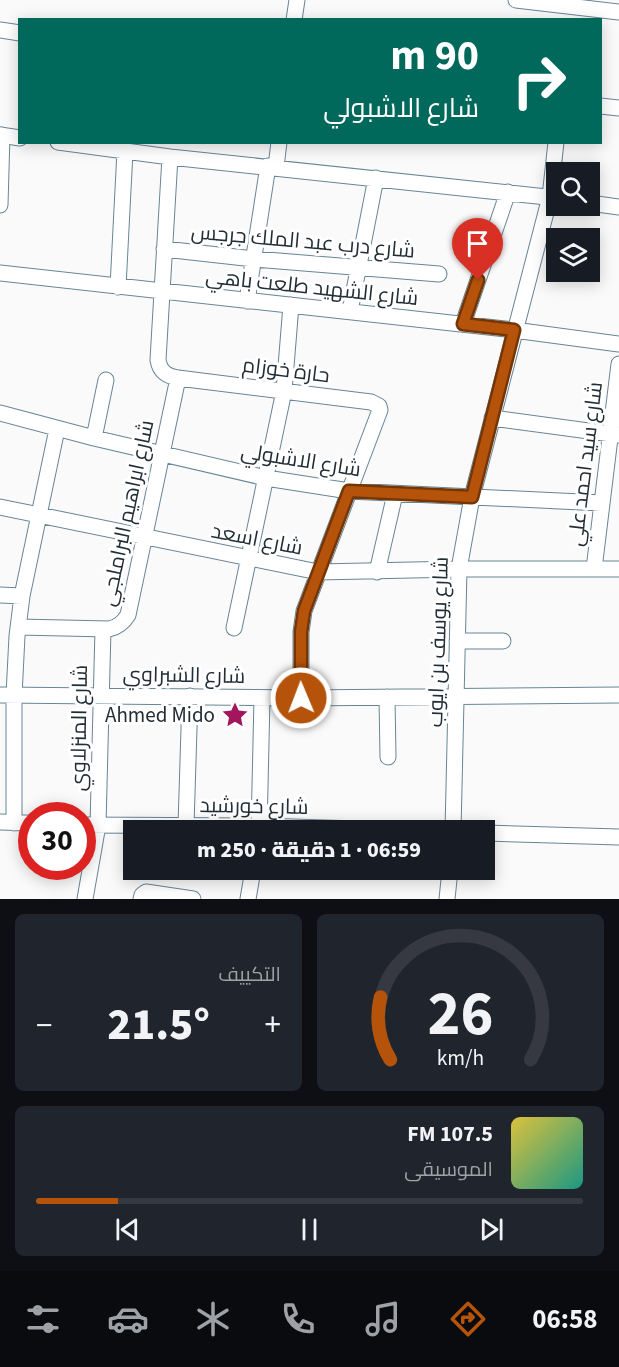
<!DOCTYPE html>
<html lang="ar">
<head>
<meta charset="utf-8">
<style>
  body { margin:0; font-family:"Source Sans 3",Cairo,sans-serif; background:#20242c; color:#f1f3f6; direction:rtl; height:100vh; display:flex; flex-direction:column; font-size:22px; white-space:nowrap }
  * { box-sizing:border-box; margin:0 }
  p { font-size:20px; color:#9ea1a6 }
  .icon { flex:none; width:33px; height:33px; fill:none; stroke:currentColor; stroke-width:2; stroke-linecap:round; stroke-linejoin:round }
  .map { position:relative; height:899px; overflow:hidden; direction:ltr }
  .panel { display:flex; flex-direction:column; gap:15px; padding:15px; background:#0d0f14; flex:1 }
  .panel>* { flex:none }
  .banner { position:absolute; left:18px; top:18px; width:584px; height:126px; border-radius:0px; box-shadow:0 3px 15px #0003; direction:rtl; background:#00695c; color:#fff; overflow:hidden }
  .buttons { position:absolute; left:546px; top:162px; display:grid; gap:12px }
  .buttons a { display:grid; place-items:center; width:54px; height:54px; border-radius:0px; background:#171b24; box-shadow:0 3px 15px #0003; font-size:30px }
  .speed { position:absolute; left:18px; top:802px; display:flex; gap:12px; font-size:30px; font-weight:700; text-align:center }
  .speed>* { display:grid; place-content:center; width:78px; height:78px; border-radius:50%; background:#171b24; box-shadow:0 3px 15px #0003; line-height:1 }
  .speed .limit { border:9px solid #d22; background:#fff; color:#111 }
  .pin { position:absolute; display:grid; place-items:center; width:51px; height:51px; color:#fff; margin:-62px -26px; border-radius:50% 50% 50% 0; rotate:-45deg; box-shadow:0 0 6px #0007 }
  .pin .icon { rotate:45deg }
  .me { position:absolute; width:66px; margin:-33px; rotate:359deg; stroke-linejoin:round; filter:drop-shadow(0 0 4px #0008) }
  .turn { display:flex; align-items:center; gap:21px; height:126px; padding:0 24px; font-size:27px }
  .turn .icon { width:78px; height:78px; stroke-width:2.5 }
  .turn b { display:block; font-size:42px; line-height:51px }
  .big { font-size:45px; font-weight:800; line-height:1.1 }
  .panel .tile { flex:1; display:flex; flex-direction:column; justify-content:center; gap:9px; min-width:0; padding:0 21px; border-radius:9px; background:#20242c }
  .panel .dial { align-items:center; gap:0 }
  .dial svg { height:156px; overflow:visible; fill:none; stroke:#363941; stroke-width:7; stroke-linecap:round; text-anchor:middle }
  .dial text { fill:#f1f3f6; stroke:none }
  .song { display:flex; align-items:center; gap:18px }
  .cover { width:72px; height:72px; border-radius:9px; background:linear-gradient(135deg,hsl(50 70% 55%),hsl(170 70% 35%)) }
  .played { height:6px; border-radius:3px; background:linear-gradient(90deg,#b45309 15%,#363941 15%) }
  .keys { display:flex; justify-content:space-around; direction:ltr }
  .heat { display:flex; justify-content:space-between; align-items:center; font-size:33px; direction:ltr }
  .panel .tiles { flex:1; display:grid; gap:15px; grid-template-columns:1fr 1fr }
  .tile:last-child { grid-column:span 2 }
  .trip { position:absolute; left:123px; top:820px; width:372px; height:60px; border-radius:0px; background:#171b24; box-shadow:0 3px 15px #0003; font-weight:800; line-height:60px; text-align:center; direction:rtl }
  .menu { display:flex; height:96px; justify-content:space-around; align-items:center; background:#090b0e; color:#9ea1a6 }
  .menu .icon { width:42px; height:42px }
  .menu .on { color:#b45309 }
  .menu b { font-size:27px; color:#f1f3f6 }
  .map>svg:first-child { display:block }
</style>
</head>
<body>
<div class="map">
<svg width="619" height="899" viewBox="0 0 619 899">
  <rect width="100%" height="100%" fill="#fafafa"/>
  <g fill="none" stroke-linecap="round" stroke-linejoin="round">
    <g stroke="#678597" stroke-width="17">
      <path id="minor" d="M 516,0 L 619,12
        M 294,20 L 297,0
        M 0,30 L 20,33
        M 600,106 L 619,108
        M 0,135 L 20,138
        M 58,142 L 170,157 L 556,198
        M 170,157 L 158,360 C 160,372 167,376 178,378 L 371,402 L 379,406 L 380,410 L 304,611 L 301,632 L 301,698
        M 276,167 L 279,142
        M 590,203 L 619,207
        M 0,205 L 2,135
        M 164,249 L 254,259 L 439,274
        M 0,273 L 514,330 L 619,344
        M 118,287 L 125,151
        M 247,301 L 268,166
        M 350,311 L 376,178
        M 463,324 L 508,192
        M 0,413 L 94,438 L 266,478 L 349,491 L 602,503
        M 492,418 L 619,435
        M 94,438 L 106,380
        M 0,507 L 318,572 L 459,569 L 619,569
        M 594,569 L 619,364
        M 377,572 L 395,494
        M 0,595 L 22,596
        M 18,627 L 109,629 C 118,627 123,623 128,615 L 178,378
        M 234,628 L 284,391 L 291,305
        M 457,641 L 503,641
        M 0,695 L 301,698 L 619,695
        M 387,697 L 388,757
        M 0,822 L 32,823
        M 14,823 L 14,695 L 17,636 L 22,596 L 57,429
        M 82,825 L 260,826 L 424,831
        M 186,826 L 190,696
        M 259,831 L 262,698
        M 453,831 L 459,569 L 472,497 L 550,197 L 556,142
        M 484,833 L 619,837
        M 85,899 L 98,825 L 103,629
        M 141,899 L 142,895 L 146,892 L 193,899
        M 248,899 L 253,870
        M 447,899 L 450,870"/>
    </g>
    <use href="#minor" stroke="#fff" stroke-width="15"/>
  </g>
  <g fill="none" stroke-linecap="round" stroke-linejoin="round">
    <g stroke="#753606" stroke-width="15">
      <path id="route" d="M 301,698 L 301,632 L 304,611 L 349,491 L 472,497 L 514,330 L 463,324 L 478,280"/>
    </g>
    <use href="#route" stroke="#b45309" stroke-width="10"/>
  </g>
  <defs>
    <g id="sight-bare" transform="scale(2.07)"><path d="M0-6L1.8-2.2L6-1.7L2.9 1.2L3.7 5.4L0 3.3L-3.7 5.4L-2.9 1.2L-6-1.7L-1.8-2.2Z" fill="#a3165d" stroke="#fff" stroke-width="2.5" paint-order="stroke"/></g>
  </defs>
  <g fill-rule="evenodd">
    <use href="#sight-bare" x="235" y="715"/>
  </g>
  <g text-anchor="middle" stroke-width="6" stroke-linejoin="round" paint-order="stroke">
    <g font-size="21" fill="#222e36" stroke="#fff">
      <text transform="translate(303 241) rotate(5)" y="7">شارع درب عبد الملك جرجس</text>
      <text transform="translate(312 287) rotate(6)" y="7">شارع الشهيد طلعت باهي</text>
      <text transform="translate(286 370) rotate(7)" y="7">حارة خوزام</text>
      <text transform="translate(301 460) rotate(9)" y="7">شارع الاشبولي</text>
      <text transform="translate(585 464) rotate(-83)" y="7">شارع سيد احمد علي</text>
      <text transform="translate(127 513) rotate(-78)" y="7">شارع ابراهيم البراملجي</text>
      <text transform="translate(257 539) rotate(11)" y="7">شارع اسعد</text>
      <text transform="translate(438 642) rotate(-88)" y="7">شارع يوسف بن ايوب</text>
      <text transform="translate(184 675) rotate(1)" y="7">شارع الشبراوي</text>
      <text transform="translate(79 728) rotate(-89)" y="7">شارع المنزلاوي</text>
      <text transform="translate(254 806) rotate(1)" y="7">شارع خورشيد</text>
    </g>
    <g font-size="21" fill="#222e36" stroke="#fff" text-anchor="end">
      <text x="215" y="722">Ahmed Mido</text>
    </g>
  </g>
</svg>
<div class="buttons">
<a><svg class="icon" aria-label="search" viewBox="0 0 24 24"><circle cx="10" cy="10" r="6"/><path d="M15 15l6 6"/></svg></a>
<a><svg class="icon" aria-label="layers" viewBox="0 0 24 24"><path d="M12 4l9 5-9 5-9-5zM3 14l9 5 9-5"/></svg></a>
</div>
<div class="speed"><div class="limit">30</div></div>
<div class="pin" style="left:478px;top:280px;background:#d93025"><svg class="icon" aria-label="arrive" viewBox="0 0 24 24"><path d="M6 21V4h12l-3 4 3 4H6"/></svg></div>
<svg class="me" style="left:301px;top:698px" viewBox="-20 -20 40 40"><circle r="17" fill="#b45309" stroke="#fff" stroke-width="3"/><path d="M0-11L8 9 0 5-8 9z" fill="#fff"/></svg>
<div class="trip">06:59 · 1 دقيقة · 250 m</div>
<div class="banner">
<div class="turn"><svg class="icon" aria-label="right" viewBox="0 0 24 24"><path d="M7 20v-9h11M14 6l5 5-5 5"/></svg><div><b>90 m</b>شارع الاشبولي</div></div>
</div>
</div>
<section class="panel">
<div class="tiles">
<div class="tile dial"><svg viewBox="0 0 100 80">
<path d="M14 69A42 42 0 1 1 86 69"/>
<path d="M14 69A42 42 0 0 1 9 37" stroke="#b45309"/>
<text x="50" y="56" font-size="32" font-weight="700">26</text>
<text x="50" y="72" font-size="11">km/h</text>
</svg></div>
<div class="tile"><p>التكييف</p>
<div class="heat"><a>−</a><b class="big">21.5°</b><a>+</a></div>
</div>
<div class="tile">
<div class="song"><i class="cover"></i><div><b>107.5 FM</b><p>الموسيقى</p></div></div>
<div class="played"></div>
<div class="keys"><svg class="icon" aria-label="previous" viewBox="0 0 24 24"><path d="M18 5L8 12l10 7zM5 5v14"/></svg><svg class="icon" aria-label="pause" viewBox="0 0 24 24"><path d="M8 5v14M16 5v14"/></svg><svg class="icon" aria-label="next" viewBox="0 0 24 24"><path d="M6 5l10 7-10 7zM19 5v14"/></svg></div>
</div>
</div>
</section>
<nav class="menu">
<b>06:58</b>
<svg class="icon on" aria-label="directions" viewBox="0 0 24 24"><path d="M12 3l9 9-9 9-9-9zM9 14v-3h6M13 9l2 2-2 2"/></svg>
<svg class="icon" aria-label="music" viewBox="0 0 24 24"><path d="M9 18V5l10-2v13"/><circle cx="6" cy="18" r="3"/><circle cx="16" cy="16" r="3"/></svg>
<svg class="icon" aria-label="phone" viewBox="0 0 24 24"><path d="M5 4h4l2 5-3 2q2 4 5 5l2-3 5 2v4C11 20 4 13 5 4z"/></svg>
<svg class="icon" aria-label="climate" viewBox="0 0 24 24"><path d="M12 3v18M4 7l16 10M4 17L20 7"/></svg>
<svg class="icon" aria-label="car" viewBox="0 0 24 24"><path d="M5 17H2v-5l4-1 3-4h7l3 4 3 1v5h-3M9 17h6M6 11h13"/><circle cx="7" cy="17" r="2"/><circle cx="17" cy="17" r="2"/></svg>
<svg class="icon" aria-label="filters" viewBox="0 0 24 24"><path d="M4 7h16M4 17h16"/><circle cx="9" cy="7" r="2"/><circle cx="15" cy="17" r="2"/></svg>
</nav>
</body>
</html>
